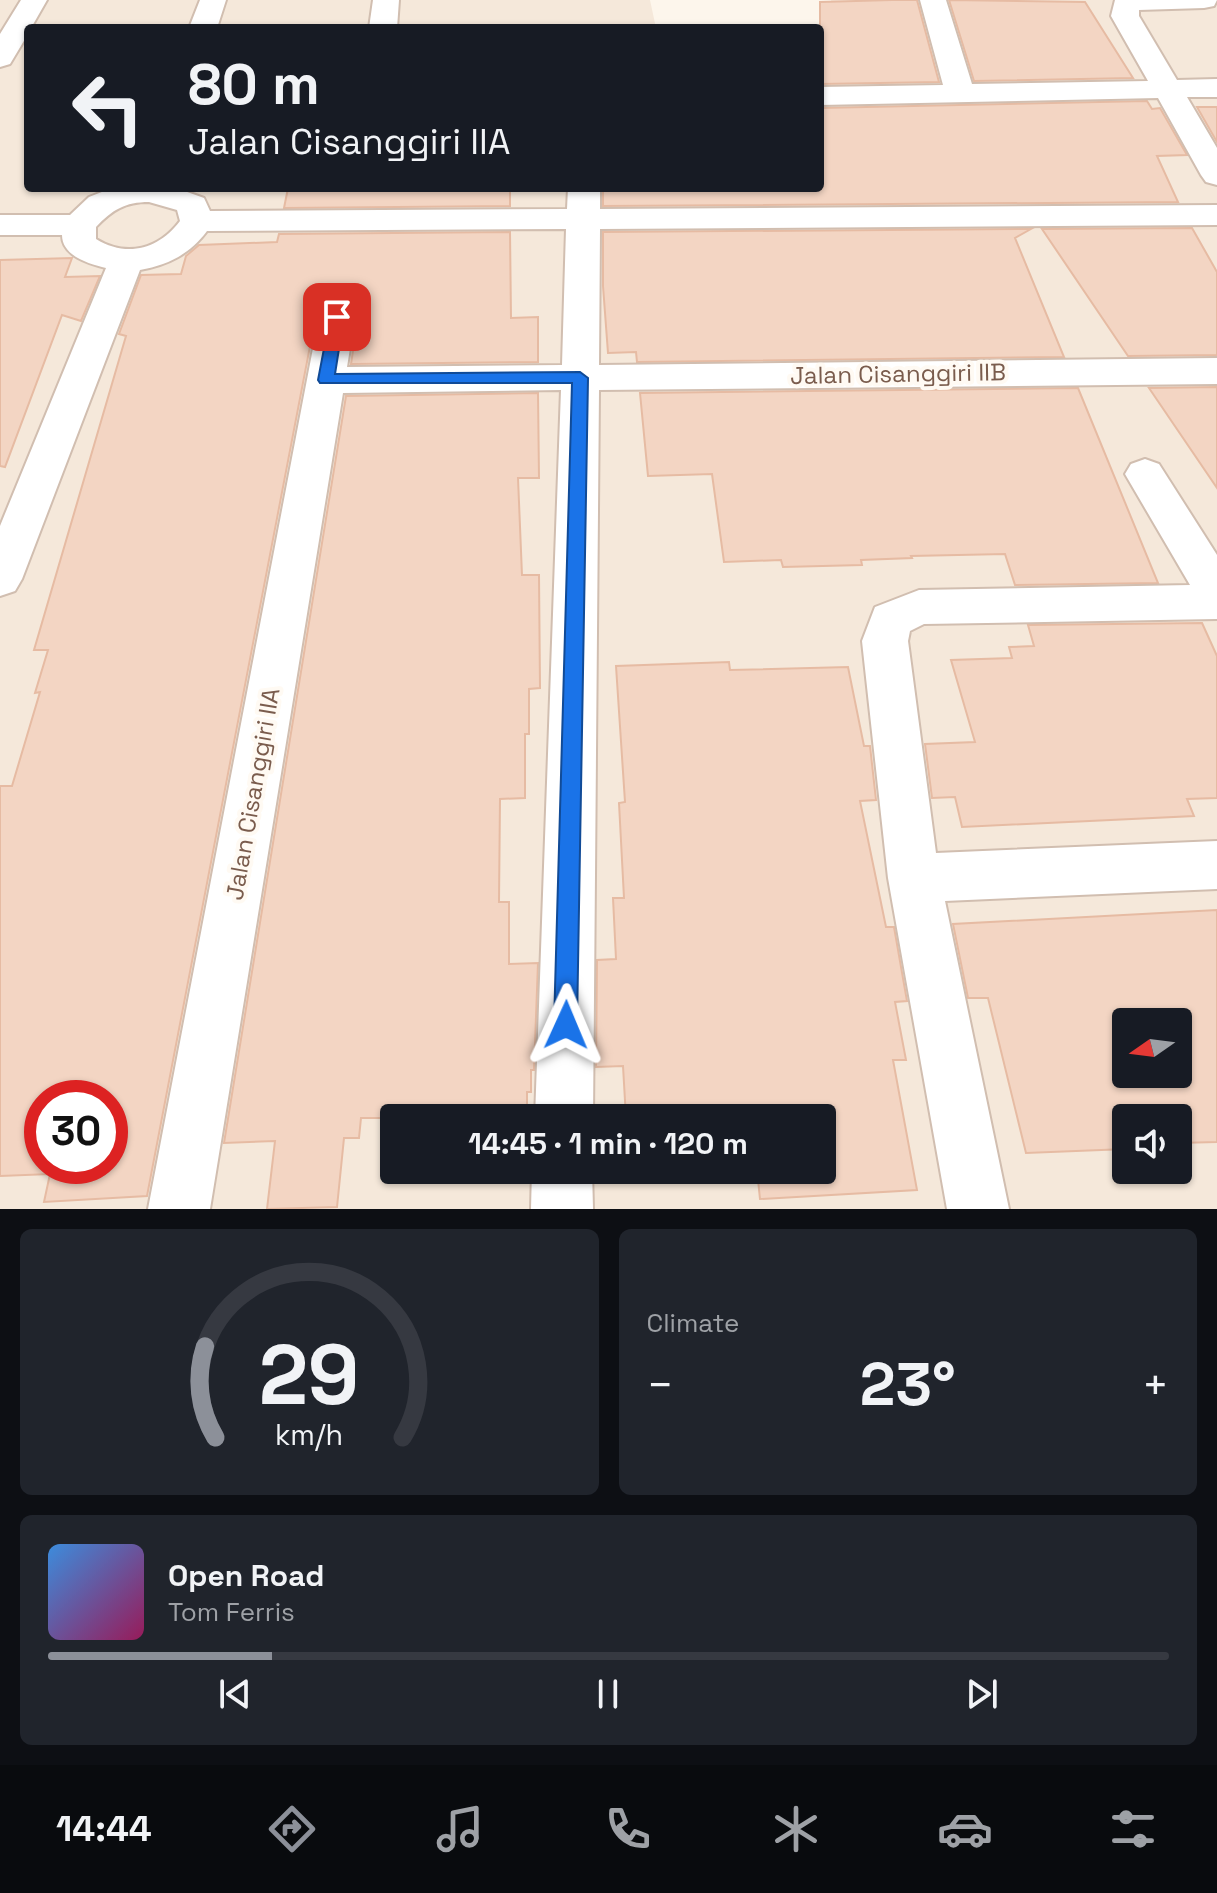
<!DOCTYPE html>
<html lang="en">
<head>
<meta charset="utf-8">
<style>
  body { margin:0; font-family:"Space Grotesk",sans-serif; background:#20242c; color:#f1f3f6; height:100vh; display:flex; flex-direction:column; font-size:30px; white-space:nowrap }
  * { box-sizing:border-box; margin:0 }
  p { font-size:26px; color:#9ea1a6 }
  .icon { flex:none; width:44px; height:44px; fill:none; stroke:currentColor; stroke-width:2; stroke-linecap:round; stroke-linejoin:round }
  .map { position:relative; height:1209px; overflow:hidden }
  .drawer { display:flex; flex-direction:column; gap:20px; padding:20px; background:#0d0f14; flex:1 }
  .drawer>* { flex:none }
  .hud { position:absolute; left:24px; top:24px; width:800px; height:168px; border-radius:8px; box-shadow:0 2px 6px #0004; background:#171b24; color:#f1f3f6; overflow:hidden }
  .needle { width:52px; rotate:256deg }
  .fabs { position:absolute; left:1112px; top:1008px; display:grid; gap:16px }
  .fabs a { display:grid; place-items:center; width:80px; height:80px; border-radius:8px; background:#171b24; box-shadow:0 2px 6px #0004; font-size:40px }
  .speed { position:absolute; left:24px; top:1080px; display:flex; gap:16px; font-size:40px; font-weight:700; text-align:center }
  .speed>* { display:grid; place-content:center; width:104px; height:104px; border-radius:50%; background:#171b24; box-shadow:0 2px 6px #0004; line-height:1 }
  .speed .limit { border:12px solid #d22; background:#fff; color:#111 }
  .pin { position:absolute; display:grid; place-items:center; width:68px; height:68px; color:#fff; margin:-34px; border-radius:16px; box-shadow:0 4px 12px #0006 }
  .me { position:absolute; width:88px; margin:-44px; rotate:1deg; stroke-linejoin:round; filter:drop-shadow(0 0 6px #0008) }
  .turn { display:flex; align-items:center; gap:28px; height:168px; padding:0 32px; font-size:36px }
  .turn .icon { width:104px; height:104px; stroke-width:2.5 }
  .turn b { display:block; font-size:56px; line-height:68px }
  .big { font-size:60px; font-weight:700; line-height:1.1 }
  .drawer .tile { flex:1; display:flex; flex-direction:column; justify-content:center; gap:12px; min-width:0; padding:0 28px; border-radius:12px; background:#20242c }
  .drawer .dial { align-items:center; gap:0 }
  .dial svg { height:208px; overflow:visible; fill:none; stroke:#363941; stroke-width:7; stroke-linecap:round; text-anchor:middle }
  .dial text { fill:#f1f3f6; stroke:none }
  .song { display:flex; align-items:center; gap:24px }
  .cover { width:96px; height:96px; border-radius:12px; background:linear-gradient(135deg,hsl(210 70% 55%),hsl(330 70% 35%)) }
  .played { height:8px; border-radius:4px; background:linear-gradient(90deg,#8c9099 20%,#363941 20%) }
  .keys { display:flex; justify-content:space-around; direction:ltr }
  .heat { display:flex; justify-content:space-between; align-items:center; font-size:44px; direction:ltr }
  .drawer .tiles { flex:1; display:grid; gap:20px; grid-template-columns:1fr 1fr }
  .tile:last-child { grid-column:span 2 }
  .trip { position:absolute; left:380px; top:1104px; width:456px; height:80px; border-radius:8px; background:#171b24; box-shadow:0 2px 6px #0004; font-weight:700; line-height:80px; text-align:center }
  .menu { display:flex; height:128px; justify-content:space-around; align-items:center; background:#090b0e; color:#9ea1a6 }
  .menu .icon { width:56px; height:56px }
  .menu .active { color:#8c9099 }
  .menu b { font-size:36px; color:#f1f3f6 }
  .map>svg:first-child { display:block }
</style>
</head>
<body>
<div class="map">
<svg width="1217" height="1209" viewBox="0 0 1217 1209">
  <rect width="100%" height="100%" fill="#fdf6ec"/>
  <path fill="#f5e8da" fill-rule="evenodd" d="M 0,0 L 650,0 L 656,28 L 28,28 L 28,188 L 820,188 L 820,31 L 832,31 L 831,0 L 1217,0 L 1217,1209 L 0,1209 ZM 1126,1022 L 1178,1022 L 1178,1074 L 1126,1074 ZM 42,1098 L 110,1098 L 110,1166 L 42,1166 ZM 394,1118 L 822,1118 L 822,1170 L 394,1170 ZM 1126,1118 L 1178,1118 L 1178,1170 L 1126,1170 Z"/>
  <path fill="#f3d5c3" stroke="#e6bba3" stroke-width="2" fill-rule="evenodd" d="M 892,0 L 917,0 L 939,82 L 820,84 L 820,2 Z
    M 949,0 L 1085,2 L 1133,78 L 974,81 Z
    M 1147,101 L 1152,109 L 1160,108 L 1187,155 L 1157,156 L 1178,202 L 603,206 L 603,188 L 820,188 L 820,108 Z
    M 1197,107 L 1217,107 L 1217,142 Z
    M 288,188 L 510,188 L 510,206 L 284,208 Z
    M 1192,228 L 1217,272 L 1217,355 L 1128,356 L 1042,229 Z
    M 1031,229 L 1015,238 L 1064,357 L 637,362 L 636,352 L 608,353 L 603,286 L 603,232 Z
    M 510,232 L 511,318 L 538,317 L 538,362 L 351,364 L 358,317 L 353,307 L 336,302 L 323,306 L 316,315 L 147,1196 L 44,1202 L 50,1174 L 0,1176 L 0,786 L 12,786 L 40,692 L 35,693 L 48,650 L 34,650 L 126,336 L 119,334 L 141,275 L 181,274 L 186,256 L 199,245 L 277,242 L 279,234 ZM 42,1098 L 110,1098 L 110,1166 L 42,1166 Z
    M 72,258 L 65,277 L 100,276 L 81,321 L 62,315 L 5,467 L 0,466 L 0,260 Z
    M 1217,387 L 1217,488 L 1149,388 Z
    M 1078,388 L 1158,583 L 1015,585 L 1005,554 L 911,556 L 912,558 L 861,560 L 862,565 L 783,567 L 781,560 L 724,562 L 712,474 L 648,476 L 640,393 Z
    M 538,393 L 539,478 L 518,478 L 522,575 L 539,575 L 540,688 L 529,689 L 529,734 L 525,734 L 525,798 L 500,799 L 499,902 L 509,902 L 509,964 L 538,963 L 534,1070 L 531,1070 L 531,1092 L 527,1092 L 527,1118 L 361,1118 L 359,1138 L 344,1138 L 337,1207 L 267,1209 L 275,1141 L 224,1143 L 346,396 Z
    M 1202,623 L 1217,656 L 1217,798 L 1187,799 L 1194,816 L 962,827 L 955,797 L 932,798 L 925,744 L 975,742 L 951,660 L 1012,658 L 1009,647 L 1034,646 L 1028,625 Z
    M 729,662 L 730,670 L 848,667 L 864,746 L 870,746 L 876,800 L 860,801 L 886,927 L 894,927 L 907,1001 L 895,1002 L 906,1060 L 893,1060 L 917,1190 L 760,1199 L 757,1170 L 822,1170 L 822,1118 L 626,1118 L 623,1066 L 596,1067 L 597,960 L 616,959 L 613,898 L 624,898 L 619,803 L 625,802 L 616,666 Z
    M 1217,910 L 1217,1142 L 1178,1143 L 1178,1118 L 1126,1118 L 1126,1149 L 1026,1153 L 988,998 L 968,998 L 953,924 ZM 1126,1022 L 1178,1022 L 1178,1074 L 1126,1074 Z"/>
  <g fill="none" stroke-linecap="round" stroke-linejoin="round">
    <g stroke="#d1beb0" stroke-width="4">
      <path id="minor" d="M 21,0 L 47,0 L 31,28 L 28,28 L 28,34 L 10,64 L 0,67 L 0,34 Z
        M 200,0 L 226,0 L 217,28 L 189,28 Z
        M 373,0 L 399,0 L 397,28 L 369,28 Z
        M 920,0 L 946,0 L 972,84 L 1148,81 L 1111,16 L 1115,0 L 1217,0 L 1214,6 L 1204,8 L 1139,10 L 1139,16 L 1177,80 L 1217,79 L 1217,97 L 1187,97 L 1217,148 L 1217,185 L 1206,182 L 1201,175 L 1158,98 L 820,105 L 820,87 L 943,85 Z
        M 112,188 L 176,188 L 204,198 L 210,211 L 567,209 L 568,188 L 600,188 L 600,209 L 1217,205 L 1217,225 L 600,229 L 599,365 L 1217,358 L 1217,384 L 599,390 L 593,1118 L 535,1118 L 561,390 L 343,393 L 210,1209 L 148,1209 L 319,317 L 324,309 L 337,305 L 350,309 L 355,317 L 347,367 L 562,365 L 566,229 L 207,231 C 190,254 168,265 140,270 L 22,579 L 15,591 L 0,596 L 0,526 L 106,268 C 89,264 62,256 62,235 L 0,235 L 0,215 L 70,215 L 89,197 ZM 149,202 L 177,210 L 180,221 C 159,249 127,258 96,239 L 96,227 C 112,210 125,202 149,202 Z
        M 1145,459 L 1159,464 L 1217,555 L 1217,619 L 924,624 L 910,631 L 908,641 L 936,853 L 1217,841 L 1217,889 L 945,901 L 1009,1209 L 947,1209 L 888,878 L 862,641 L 875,607 L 919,590 L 1190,585 L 1125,474 L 1131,464 Z
        M 532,1170 L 592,1170 L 593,1209 L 531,1209 Z"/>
    </g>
    <use href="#minor" fill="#fff" fill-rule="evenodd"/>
  </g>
  <path fill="#1a73e8" stroke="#114b97" stroke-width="2" d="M 337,312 L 344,317 L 335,374 L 580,372 L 588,378 L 577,1025 L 574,1034 L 566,1037 L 557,1034 L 554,1025 L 572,383 L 320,383 L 318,380 L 330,317 Z"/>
  <g text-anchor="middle" stroke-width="8" stroke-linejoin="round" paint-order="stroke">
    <g font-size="24" fill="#7a5c4d" stroke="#fffaf3">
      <text transform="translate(898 374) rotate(-1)" y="8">Jalan Cisanggiri IIB</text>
      <text transform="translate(253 794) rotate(-80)" y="8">Jalan Cisanggiri IIA</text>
    </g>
  </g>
</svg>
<div class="fabs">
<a><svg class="needle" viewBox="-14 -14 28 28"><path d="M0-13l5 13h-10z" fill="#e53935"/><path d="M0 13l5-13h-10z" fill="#9ea1a6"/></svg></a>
<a><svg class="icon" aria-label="sound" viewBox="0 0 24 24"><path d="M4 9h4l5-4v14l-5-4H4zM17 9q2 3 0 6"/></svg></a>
</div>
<div class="speed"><div class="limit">30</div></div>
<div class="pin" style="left:337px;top:317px;background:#d93025"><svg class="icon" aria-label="arrive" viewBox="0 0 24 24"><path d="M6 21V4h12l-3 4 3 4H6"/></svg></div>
<svg class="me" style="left:566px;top:1025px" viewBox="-20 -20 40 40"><path d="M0-17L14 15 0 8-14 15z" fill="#1a73e8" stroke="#fff" stroke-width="4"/></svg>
<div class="trip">14:45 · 1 min · 120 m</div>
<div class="hud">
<div class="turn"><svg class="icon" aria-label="left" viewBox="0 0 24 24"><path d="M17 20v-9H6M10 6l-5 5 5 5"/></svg><div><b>80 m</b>Jalan Cisanggiri IIA</div></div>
</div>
</div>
<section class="drawer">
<div class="tiles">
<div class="tile dial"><svg viewBox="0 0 100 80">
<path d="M14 69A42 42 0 1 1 86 69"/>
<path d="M14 69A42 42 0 0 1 10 34" stroke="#8c9099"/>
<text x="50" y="56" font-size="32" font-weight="700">29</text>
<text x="50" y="72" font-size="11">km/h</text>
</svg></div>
<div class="tile"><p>Climate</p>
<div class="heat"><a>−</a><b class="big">23°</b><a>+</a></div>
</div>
<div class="tile">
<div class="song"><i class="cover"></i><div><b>Open Road</b><p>Tom Ferris</p></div></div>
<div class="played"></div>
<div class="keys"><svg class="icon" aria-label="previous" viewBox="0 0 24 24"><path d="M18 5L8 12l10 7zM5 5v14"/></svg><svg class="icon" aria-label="pause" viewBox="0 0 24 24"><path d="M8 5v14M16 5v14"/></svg><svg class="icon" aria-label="next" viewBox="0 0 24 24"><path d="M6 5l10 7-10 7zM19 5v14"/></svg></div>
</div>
</div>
</section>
<nav class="menu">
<b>14:44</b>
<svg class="icon active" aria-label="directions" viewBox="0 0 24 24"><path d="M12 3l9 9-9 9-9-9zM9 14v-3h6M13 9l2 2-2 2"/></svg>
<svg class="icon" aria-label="music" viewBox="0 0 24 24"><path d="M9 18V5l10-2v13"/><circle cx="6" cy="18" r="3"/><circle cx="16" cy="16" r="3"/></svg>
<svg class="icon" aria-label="phone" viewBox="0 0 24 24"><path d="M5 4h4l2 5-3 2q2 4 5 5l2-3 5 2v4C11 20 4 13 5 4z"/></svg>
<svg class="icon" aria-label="climate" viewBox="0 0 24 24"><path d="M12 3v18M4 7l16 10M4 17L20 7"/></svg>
<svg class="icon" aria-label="car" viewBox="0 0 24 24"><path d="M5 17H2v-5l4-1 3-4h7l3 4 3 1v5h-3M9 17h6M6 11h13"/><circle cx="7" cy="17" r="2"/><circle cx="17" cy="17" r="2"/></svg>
<svg class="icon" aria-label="filters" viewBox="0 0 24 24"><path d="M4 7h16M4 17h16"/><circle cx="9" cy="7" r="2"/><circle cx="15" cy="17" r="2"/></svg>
</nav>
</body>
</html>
